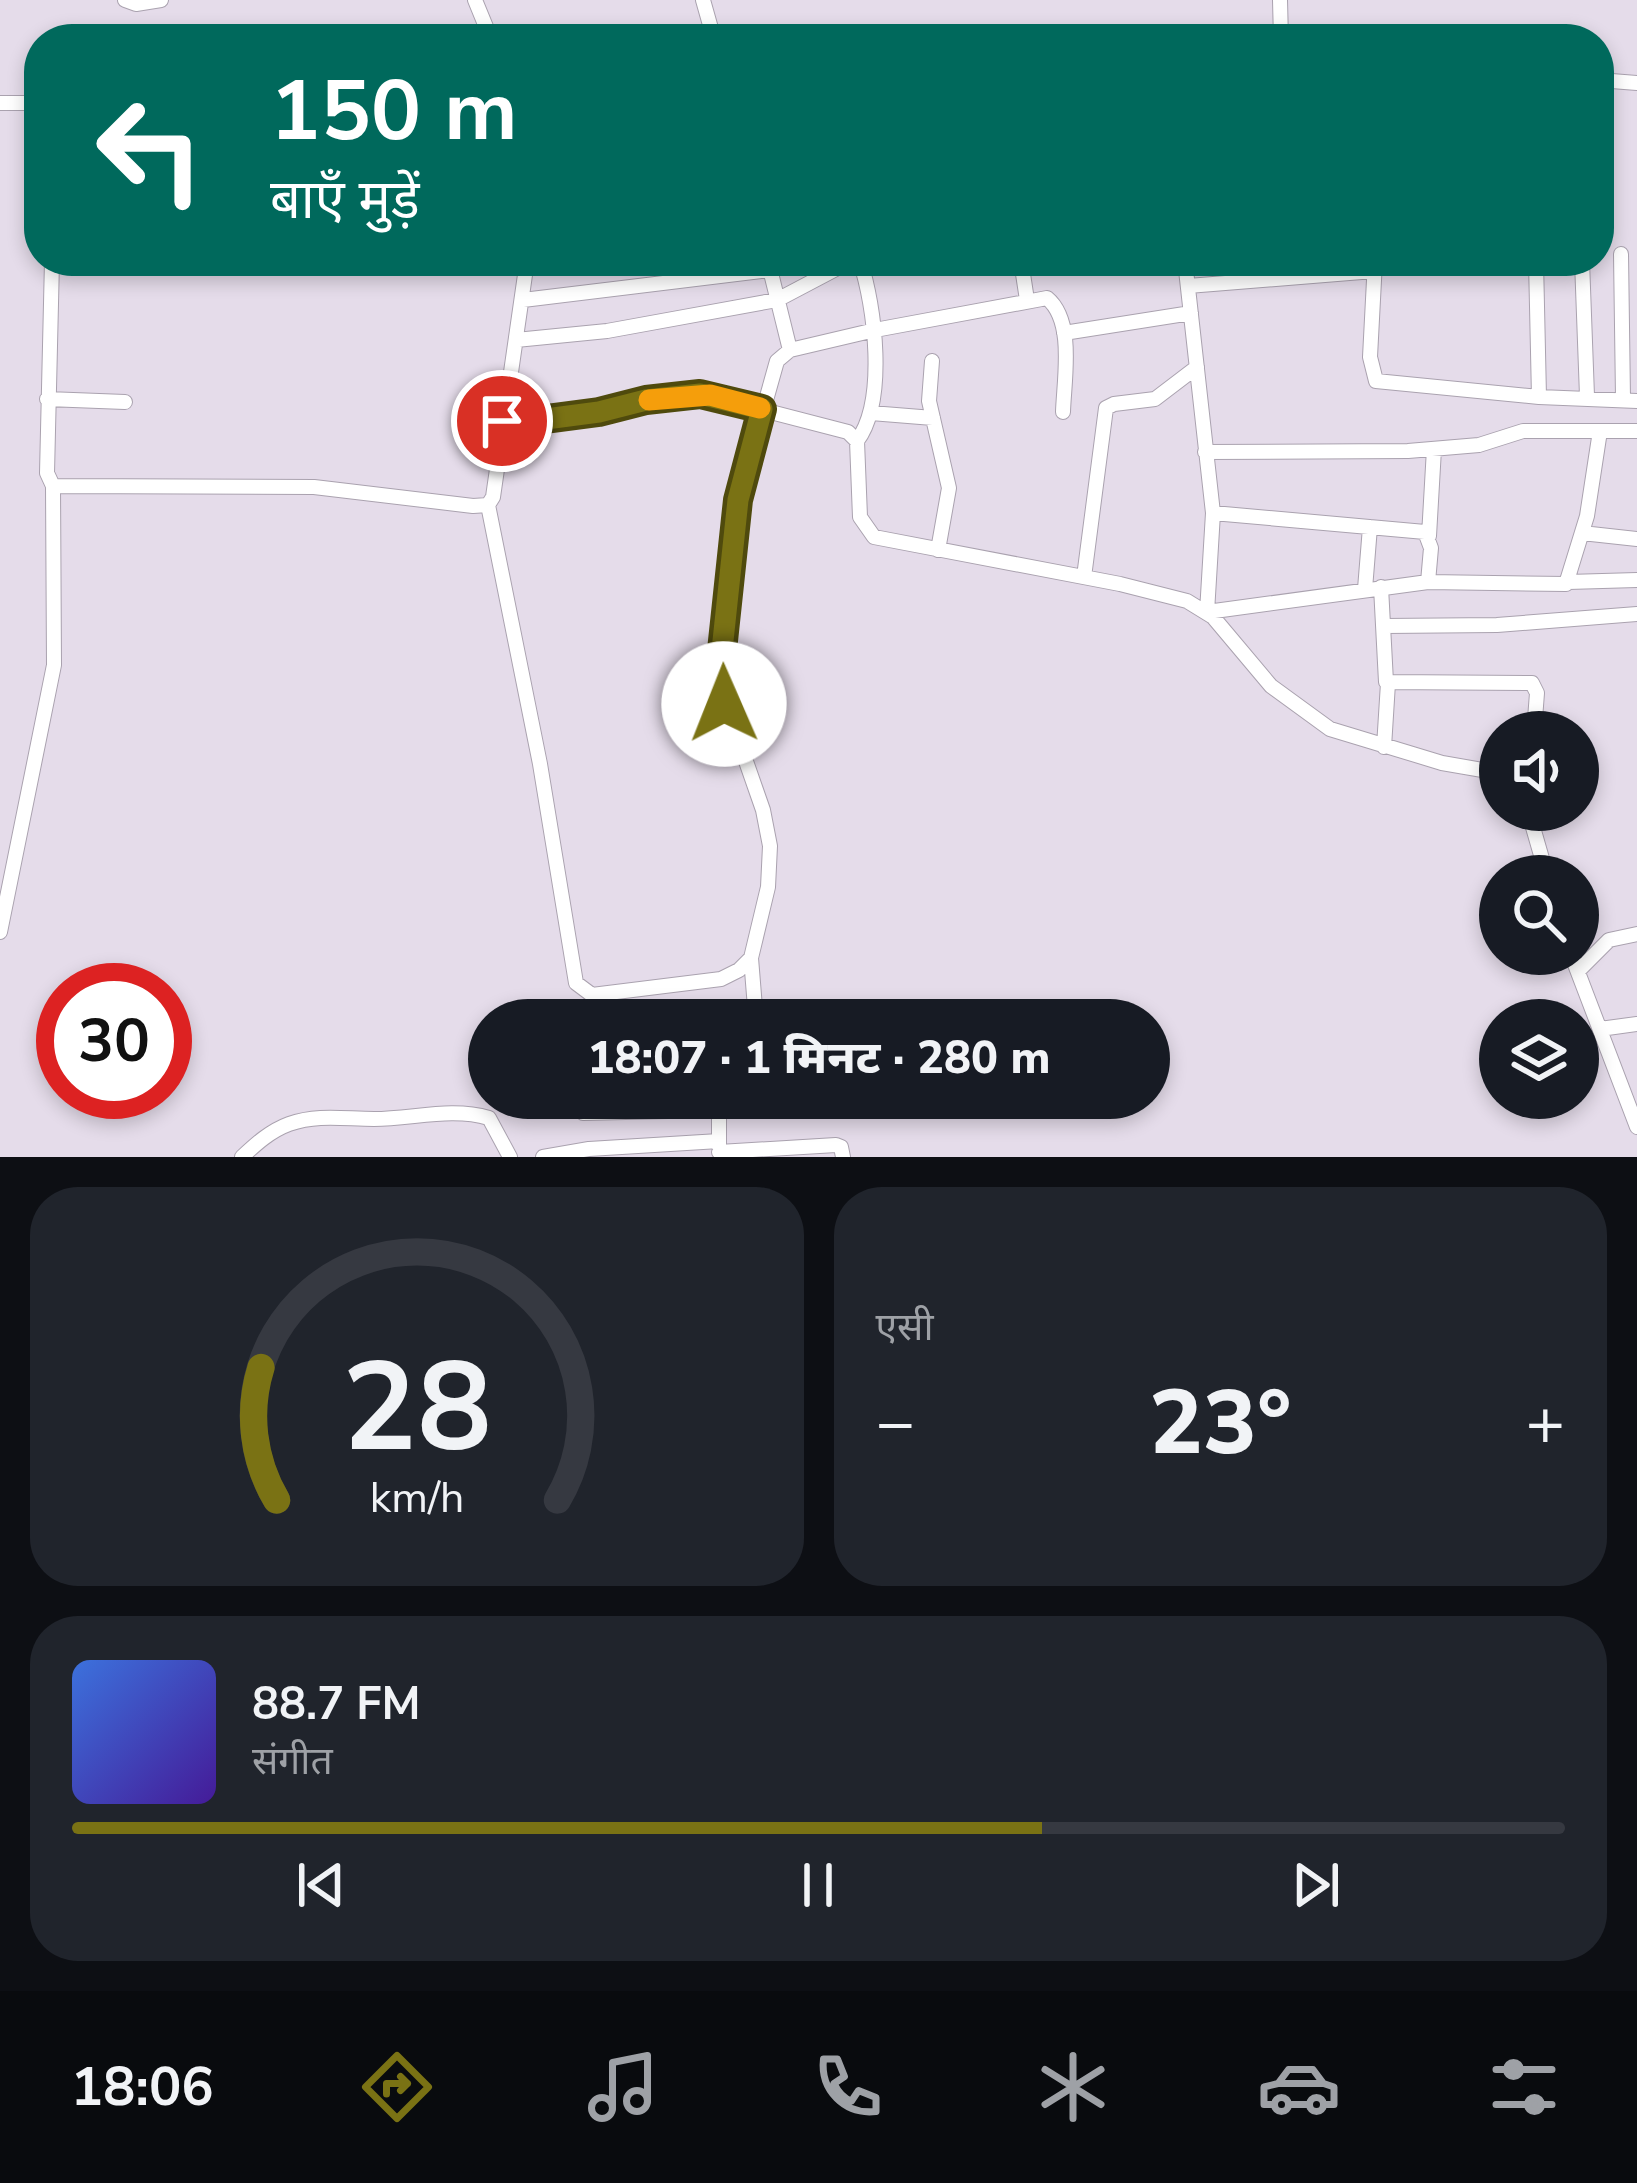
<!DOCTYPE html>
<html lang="hi">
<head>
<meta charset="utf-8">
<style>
  body { margin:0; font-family:"Nunito Sans","Noto Sans Devanagari",sans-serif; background:#20242c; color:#f1f3f6; height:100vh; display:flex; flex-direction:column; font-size:45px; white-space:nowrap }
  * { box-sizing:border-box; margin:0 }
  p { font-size:39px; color:#9ea1a6 }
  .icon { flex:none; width:66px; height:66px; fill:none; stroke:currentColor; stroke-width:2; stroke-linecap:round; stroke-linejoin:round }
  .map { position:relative; height:1157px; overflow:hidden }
  .drawer { display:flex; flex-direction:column; gap:30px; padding:30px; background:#0d0f14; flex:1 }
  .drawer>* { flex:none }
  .guide { position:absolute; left:24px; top:24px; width:1590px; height:252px; border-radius:48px; box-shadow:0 6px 18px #0003; background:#00695c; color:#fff; overflow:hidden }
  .fabs { position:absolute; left:1479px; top:711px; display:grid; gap:24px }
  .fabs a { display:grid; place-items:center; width:120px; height:120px; border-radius:50%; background:#171b24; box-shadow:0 6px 18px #0003; font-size:60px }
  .speed { position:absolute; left:36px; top:963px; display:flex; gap:24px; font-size:60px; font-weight:700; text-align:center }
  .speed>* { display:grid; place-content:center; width:156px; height:156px; border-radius:50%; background:#171b24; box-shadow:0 6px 18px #0003; line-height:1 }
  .speed .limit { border:18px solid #d22; background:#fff; color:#111 }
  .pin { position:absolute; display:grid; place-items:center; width:102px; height:102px; color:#fff; margin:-51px; border:6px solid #fff; border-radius:50%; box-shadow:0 3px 12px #0007 }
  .me { position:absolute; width:132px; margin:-66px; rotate:359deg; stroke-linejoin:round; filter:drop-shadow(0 0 9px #0008) }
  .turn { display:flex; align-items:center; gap:42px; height:252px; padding:0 48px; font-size:54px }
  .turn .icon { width:156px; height:156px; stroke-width:2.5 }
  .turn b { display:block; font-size:84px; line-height:102px }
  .big { font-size:90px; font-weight:800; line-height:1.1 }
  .drawer .widget { flex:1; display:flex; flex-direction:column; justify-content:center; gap:18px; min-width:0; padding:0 42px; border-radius:48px; background:#20242c }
  .drawer .dial { align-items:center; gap:0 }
  .dial svg { height:312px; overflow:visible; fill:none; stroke:#363941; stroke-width:7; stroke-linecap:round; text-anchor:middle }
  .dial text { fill:#f1f3f6; stroke:none }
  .song { display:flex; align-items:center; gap:36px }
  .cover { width:144px; height:144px; border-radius:18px; background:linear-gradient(135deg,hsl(220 70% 55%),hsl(260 70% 35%)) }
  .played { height:12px; border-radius:6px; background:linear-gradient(90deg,#7a7214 65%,#363941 65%) }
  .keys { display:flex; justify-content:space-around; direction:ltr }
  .heat { display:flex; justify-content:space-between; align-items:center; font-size:66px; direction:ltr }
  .drawer .tiles { flex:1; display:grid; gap:30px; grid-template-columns:1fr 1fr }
  .widget:last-child { grid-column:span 2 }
  .trip { position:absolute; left:468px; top:999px; width:702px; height:120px; border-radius:60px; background:#171b24; box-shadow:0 6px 18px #0003; font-weight:800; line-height:120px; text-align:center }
  .dock { display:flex; height:192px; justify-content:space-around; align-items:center; background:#090b0e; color:#9ea1a6 }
  .dock .icon { width:84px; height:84px }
  .dock .on { color:#7a7214 }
  .dock b { font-size:54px; color:#f1f3f6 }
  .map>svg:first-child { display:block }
</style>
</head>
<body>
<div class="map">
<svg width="1637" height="1157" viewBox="0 0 1637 1157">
  <rect width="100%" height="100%" fill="#e5dcea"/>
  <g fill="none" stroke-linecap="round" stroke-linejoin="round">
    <g stroke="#aaa2af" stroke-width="16">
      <path id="minor" d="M 125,0 L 136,4 L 161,0
        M 475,0 L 491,39
        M 703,0 L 714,39
        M 1280,0 L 1281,39
        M 1599,80 L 1637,83
        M 0,103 L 39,103
        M 1621,254 L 1623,398
        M 52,261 L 47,473 L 53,486 L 314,487 L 473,506 L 488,505 L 493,497 L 527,261
        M 768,261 L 790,350
        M 1021,261 L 1027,300
        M 1185,261 L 1213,513 L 1207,612 L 1428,582 L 1566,584 L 1587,516 L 1600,431
        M 1375,261 L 1370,357 L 1376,381 L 1539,397 L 1637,401
        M 1536,261 L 1539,397
        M 1582,261 L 1587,396
        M 1188,286 L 1374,271
        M 523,300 L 770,270
        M 1064,333 L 1191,313
        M 516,340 L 607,331 L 777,300 L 851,261
        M 932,361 L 929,401 L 949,488 L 938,550
        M 47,399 L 125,402
        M 871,413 L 933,418
        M 502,421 L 523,422 L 599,412 L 646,400 L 701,394 L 848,432 L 857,441 L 860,517 L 874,537 L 1120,584 L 1187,601 L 1213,617 L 1271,686 L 1330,729 L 1442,763 L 1500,773
        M 857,441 C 887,401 875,306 860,261
        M 1205,452 L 1408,451 L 1479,445 L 1523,431 L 1637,431
        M 488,505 L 540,764 L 576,983 L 592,995 L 721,979 L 739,970 L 751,958 L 768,887 L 770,846 L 763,810 L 719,684 L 738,500 L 777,361 L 790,350 L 875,330 L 1047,298 C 1075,321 1064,379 1063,412
        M 1213,513 L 1425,532 L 1431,548 L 1428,582
        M 1582,533 L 1637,539
        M 1429,536 L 1434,449
        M 1084,577 L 1106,408 L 1114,404 L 1155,399 L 1197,367
        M 1568,582 L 1637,580
        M 1381,587 L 1386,682 L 1532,683 L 1537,693 L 1534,732
        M 1365,589 L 1370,527
        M 1385,626 L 1497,625 L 1637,614
        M 1384,747 L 1388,683
        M 1528,810 L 1547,876
        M 0,932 L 54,665 L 53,486
        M 1571,954 L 1637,1127
        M 751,958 L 756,1020
        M 1578,971 L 1609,940 L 1637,934
        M 1600,1029 L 1637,1024
        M 583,1113 L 799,1108 L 806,1106 L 809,1098
        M 719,1146 L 719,1098
        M 719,1152 L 836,1145 L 841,1147 L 843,1157
        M 242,1157 C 256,1144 270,1131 289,1124 C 318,1114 344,1119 374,1119 C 413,1119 451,1107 489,1118 L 510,1157
        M 543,1157 L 589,1149 L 719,1141"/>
    </g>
    <use href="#minor" stroke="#fff" stroke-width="14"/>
  </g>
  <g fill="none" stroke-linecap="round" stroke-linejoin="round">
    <g stroke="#4f4a0d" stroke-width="30">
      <path id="route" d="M 502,421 L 523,422 L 599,412 L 646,400 L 700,394 L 762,409 L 738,500 L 720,669 L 724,704"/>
    </g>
    <use href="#route" stroke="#7a7214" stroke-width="21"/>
    <path stroke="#f59e0b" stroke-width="21" d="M 649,400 L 710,395 L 760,408"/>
  </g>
</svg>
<div class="fabs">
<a><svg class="icon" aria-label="sound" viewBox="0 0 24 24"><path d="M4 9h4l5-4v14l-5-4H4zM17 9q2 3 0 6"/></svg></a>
<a><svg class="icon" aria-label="search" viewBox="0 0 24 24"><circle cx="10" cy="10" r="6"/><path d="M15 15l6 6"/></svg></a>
<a><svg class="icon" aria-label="layers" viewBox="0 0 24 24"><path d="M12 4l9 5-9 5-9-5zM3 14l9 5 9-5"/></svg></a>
</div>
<div class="speed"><div class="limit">30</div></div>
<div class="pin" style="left:502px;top:421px;background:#d93025"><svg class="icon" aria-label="arrive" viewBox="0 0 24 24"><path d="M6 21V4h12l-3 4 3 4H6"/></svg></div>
<svg class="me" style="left:724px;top:704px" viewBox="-20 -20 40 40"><circle r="19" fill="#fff"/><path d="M0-13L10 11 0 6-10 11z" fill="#7a7214"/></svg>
<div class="trip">18:07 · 1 मिनट · 280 m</div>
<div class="guide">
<div class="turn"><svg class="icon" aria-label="left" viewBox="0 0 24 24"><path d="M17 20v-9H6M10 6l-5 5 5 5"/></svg><div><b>150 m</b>बाएँ मुड़ें</div></div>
</div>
</div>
<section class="drawer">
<div class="tiles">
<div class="widget dial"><svg viewBox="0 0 100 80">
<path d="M14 69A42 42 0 1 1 86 69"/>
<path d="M14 69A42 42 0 0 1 10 35" stroke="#7a7214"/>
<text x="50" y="56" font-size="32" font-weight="700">28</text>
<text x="50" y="72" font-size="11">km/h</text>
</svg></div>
<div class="widget"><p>एसी</p>
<div class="heat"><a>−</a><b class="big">23°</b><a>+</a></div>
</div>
<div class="widget">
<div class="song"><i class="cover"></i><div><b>88.7 FM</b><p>संगीत</p></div></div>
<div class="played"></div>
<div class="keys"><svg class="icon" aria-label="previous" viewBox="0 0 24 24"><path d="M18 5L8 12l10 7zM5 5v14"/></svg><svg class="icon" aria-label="pause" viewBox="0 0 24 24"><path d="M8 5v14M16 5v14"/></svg><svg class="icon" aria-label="next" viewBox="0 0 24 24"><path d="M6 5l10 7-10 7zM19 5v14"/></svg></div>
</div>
</div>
</section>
<nav class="dock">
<b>18:06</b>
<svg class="icon on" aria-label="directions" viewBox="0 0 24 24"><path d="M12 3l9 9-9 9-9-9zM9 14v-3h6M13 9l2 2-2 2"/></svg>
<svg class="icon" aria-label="music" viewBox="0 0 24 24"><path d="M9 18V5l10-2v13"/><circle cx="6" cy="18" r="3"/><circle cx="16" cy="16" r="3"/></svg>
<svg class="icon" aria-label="phone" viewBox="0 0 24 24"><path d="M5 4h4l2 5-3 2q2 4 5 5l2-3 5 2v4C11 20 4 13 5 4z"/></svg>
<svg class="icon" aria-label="climate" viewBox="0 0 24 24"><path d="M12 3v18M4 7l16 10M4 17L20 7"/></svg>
<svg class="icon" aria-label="car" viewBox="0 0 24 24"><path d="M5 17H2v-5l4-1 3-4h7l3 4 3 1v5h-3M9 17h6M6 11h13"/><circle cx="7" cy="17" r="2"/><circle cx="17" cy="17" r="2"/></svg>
<svg class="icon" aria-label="filters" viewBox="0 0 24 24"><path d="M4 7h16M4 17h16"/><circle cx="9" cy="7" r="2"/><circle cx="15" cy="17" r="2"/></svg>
</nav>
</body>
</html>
